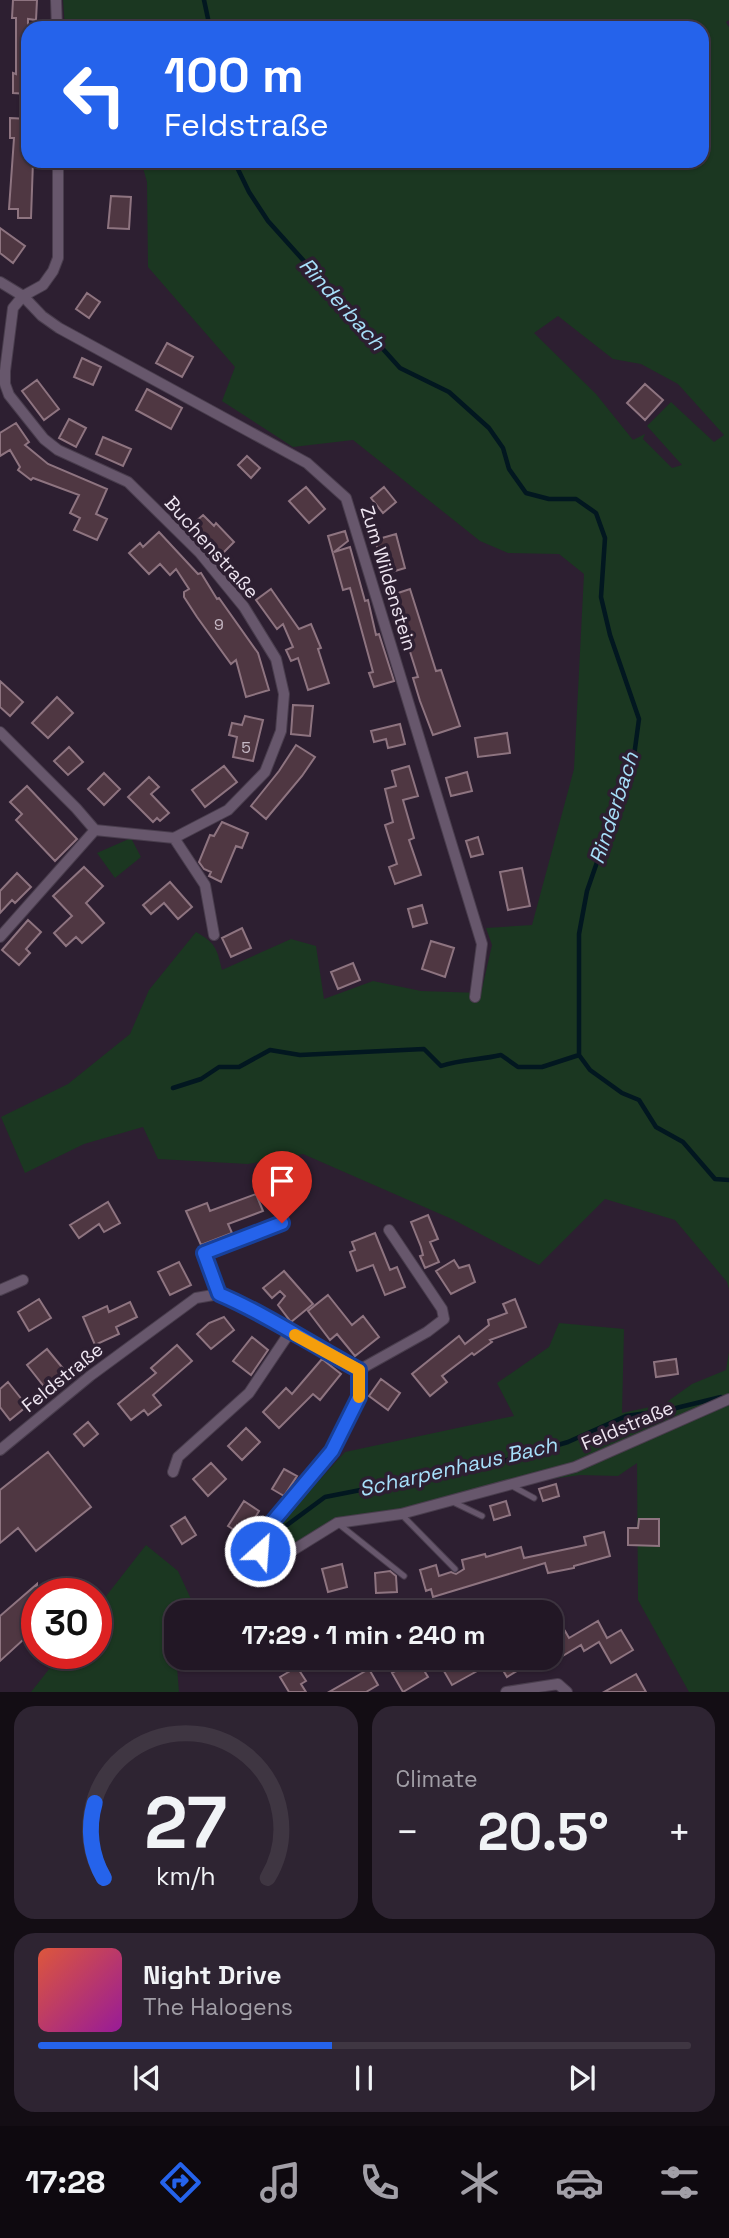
<!DOCTYPE html>
<html lang="en">
<head>
<meta charset="utf-8">
<style>
  body { margin:0; font-family:"Space Grotesk",sans-serif; background:#2e2432; color:#f1f3f6; height:100vh; display:flex; flex-direction:column; font-size:26px; white-space:nowrap }
  * { box-sizing:border-box; margin:0 }
  p { font-size:23px; color:#a29fa7 }
  .icon { flex:none; width:38px; height:38px; fill:none; stroke:currentColor; stroke-width:2; stroke-linecap:round; stroke-linejoin:round }
  .map { position:relative; height:1692px; overflow:hidden }
  .panel { display:flex; flex-direction:column; gap:14px; padding:14px; background:#130d14; flex:1 }
  .panel>* { flex:none }
  .hud { position:absolute; left:21px; top:21px; width:688px; height:147px; border-radius:21px; box-shadow:0 2px 5px #0004,0 0 0 2px #3f3642; background:#2563eb; color:#fff; overflow:hidden }
  .speed { position:absolute; left:21px; top:1578px; display:flex; gap:14px; font-size:35px; font-weight:700; text-align:center }
  .speed>* { display:grid; place-content:center; width:91px; height:91px; border-radius:50%; background:#221725; box-shadow:0 2px 5px #0004,0 0 0 2px #3f3642; line-height:1 }
  .speed .limit { border:10px solid #d22; background:#fff; color:#111 }
  .pin { position:absolute; display:grid; place-items:center; width:60px; height:60px; color:#fff; margin:-72px -30px; border-radius:50% 50% 50% 0; rotate:-45deg; box-shadow:0 0 7px #0007 }
  .pin .icon { rotate:45deg }
  .me { position:absolute; width:77px; margin:-38px; rotate:26deg; stroke-linejoin:round; filter:drop-shadow(0 0 5px #0008) }
  .turn { display:flex; align-items:center; gap:24px; height:147px; padding:0 28px; font-size:32px }
  .turn .icon { width:91px; height:91px; stroke-width:2.5 }
  .turn b { display:block; font-size:49px; line-height:60px }
  .big { font-size:52px; font-weight:800; line-height:1.1 }
  .panel .card { flex:1; display:flex; flex-direction:column; justify-content:center; gap:10px; min-width:0; padding:0 24px; border-radius:21px; background:#2e2432 }
  .panel .dial { align-items:center; gap:0 }
  .dial svg { height:182px; overflow:visible; fill:none; stroke:#3f3642; stroke-width:7; stroke-linecap:round; text-anchor:middle }
  .dial text { fill:#f1f3f6; stroke:none }
  .song { display:flex; align-items:center; gap:21px }
  .cover { width:84px; height:84px; border-radius:10px; background:linear-gradient(135deg,hsl(10 70% 55%),hsl(300 70% 35%)) }
  .played { height:7px; border-radius:4px; background:linear-gradient(90deg,#2563eb 45%,#3f3642 45%) }
  .keys { display:flex; justify-content:space-around; direction:ltr }
  .heat { display:flex; justify-content:space-between; align-items:center; font-size:38px; direction:ltr }
  .panel .tiles { flex:1; display:grid; gap:14px; grid-template-columns:1fr 1fr }
  .card:last-child { grid-column:span 2 }
  .trip { position:absolute; left:164px; top:1600px; width:399px; height:70px; border-radius:21px; background:#221725; box-shadow:0 2px 5px #0004,0 0 0 2px #3f3642; font-weight:800; line-height:70px; text-align:center }
  .dock { display:flex; height:112px; justify-content:space-around; align-items:center; background:#0e090f; color:#a29fa7 }
  .dock .icon { width:49px; height:49px }
  .dock .current { color:#2563eb }
  .dock b { font-size:32px; color:#f1f3f6 }
  .map>svg:first-child { display:block }
</style>
</head>
<body>
<div class="map">
<svg width="729" height="1692" viewBox="0 0 729 1692">
  <rect width="100%" height="100%" fill="#2d1f31"/>
  <path fill="#1b3721" fill-rule="evenodd" d="M 63,0 L 729,0 L 729,20 L 726,22 L 729,27 L 729,1289 L 727,1282 L 675,1220 L 605,1199 L 539,1265 L 454,1220 L 303,1154 L 248,1164 L 158,1159 L 143,1127 L 84,1144 L 25,1173 L 1,1117 L 68,1084 L 130,1034 L 149,990 L 196,932 C 216,943 217,949 222,970 L 291,939 L 316,946 L 324,999 L 373,981 L 421,991 L 481,993 L 492,945 L 486,928 L 532,925 L 574,769 L 584,574 L 559,554 L 508,553 L 480,541 L 353,440 L 293,447 L 222,401 L 235,367 L 148,267 L 147,182 L 141,161 L 702,161 L 702,28 L 65,28 ZM 558,316 L 613,359 L 641,364 L 678,384 L 724,435 L 714,442 L 671,402 L 647,426 L 682,465 L 672,468 L 643,439 L 645,434 L 633,440 L 596,394 L 534,333 Z
    M 131,838 L 141,857 L 115,878 L 97,853 Z
    M 559,1323 L 624,1329 L 622,1413 L 664,1404 L 692,1384 L 726,1370 L 729,1352 L 729,1692 L 689,1692 L 638,1600 L 637,1463 L 618,1476 L 580,1475 L 509,1485 L 337,1523 L 273,1553 L 270,1534 L 345,1452 L 514,1416 L 497,1383 L 549,1347 Z
    M 146,1545 L 178,1571 L 197,1612 L 177,1612 L 176,1655 L 179,1692 L 31,1692 L 61,1654 L 96,1654 L 96,1609 Z"/>
  <g fill="none" stroke-linecap="round" stroke-linejoin="round">
    <path stroke="#021720" stroke-width="4.5" d="M 204,0 L 210,28
      M 234,161 L 249,192 L 268,221 L 400,368 L 449,392 L 489,428 L 503,448 L 509,469 L 526,493 L 549,499 L 576,499 L 596,513 L 605,538 L 601,597 L 610,635 L 639,719 L 634,756 L 587,891 L 579,934 L 579,1055 L 590,1070 L 622,1093 L 639,1100 L 656,1127 L 683,1142 L 715,1179 L 729,1180
      M 173,1088 L 201,1079 L 219,1067 L 239,1067 L 270,1050 L 300,1055 L 424,1049 L 441,1066 C 461,1059 480,1060 501,1055 L 518,1067 L 542,1067 L 579,1055
      M 283,1528 L 325,1497 L 493,1464 L 568,1442 L 626,1416 L 668,1410 L 721,1397"/>
  </g>
  <path fill="#4f3742" stroke="#8e7480" stroke-width="2" d="M 13,0 L 37,0 L 36,20 L 28,19 L 28,94 L 13,93 L 13,73 L 16,74 L 16,18 L 12,18 Z
    M 10,118 L 28,119 L 28,161 L 33,161 L 31,218 L 18,218 L 18,209 L 9,209 L 14,138 L 10,138 Z
    M 111,196 L 131,197 L 129,229 L 108,228 Z
    M 0,228 L 25,246 L 13,263 L 0,253 Z
    M 87,293 L 100,302 L 89,318 L 76,309 Z
    M 167,343 L 193,357 L 182,377 L 156,363 Z
    M 82,358 L 101,367 L 93,385 L 74,377 Z
    M 37,380 L 59,409 L 44,420 L 22,391 Z
    M 645,384 L 663,400 L 645,420 L 627,403 Z
    M 147,389 L 182,408 L 171,429 L 136,410 Z
    M 69,419 L 86,428 L 76,447 L 59,438 Z
    M 16,423 L 29,442 L 25,445 L 48,464 L 107,489 L 96,514 L 107,519 L 97,540 L 74,530 L 80,518 L 70,513 L 79,495 L 33,478 L 31,480 L 18,470 L 20,467 L 10,450 L 0,456 L 0,433 Z
    M 103,437 L 131,449 L 123,466 L 96,454 Z
    M 247,456 L 260,468 L 251,478 L 238,465 Z
    M 306,487 L 325,509 L 309,523 L 289,501 Z
    M 384,487 L 396,502 L 383,513 L 371,498 Z
    M 203,515 L 214,526 L 216,523 L 234,542 L 220,556 L 193,530 L 197,526 L 194,523 Z
    M 345,531 L 348,541 L 334,552 L 350,547 L 365,601 L 368,600 L 376,635 L 379,634 L 394,681 L 374,687 L 369,673 L 373,672 L 350,588 L 343,590 L 328,536 Z
    M 159,532 L 198,574 L 201,573 L 217,599 L 219,598 L 258,653 L 269,690 L 246,697 L 236,660 L 231,664 L 197,617 L 184,597 L 184,592 L 189,589 L 176,569 L 170,575 L 160,564 L 149,574 L 129,553 L 140,543 L 143,547 Z
    M 396,534 L 405,568 L 385,574 L 375,540 Z
    M 271,589 L 299,629 L 311,624 L 321,648 L 318,649 L 329,683 L 308,690 L 298,658 L 291,661 L 286,650 L 293,647 L 283,624 L 277,629 L 256,600 Z
    M 410,589 L 436,671 L 441,670 L 460,726 L 433,735 L 420,701 L 413,678 L 418,677 L 392,595 Z
    M 0,681 L 23,702 L 10,716 L 0,707 Z
    M 57,697 L 73,713 L 48,738 L 32,723 Z
    M 293,705 L 313,706 L 310,736 L 291,734 Z
    M 245,716 L 263,720 L 253,761 L 233,757 L 237,737 L 229,735 L 232,723 L 242,725 Z
    M 400,724 L 405,744 L 388,748 L 386,739 L 374,742 L 371,731 Z
    M 507,733 L 510,753 L 478,757 L 475,738 Z
    M 296,745 L 315,757 L 302,776 L 266,819 L 251,806 L 279,771 Z
    M 69,747 L 83,762 L 68,775 L 54,761 Z
    M 224,766 L 237,782 L 205,807 L 192,790 Z
    M 409,766 L 418,796 L 403,800 L 414,838 L 409,840 L 421,875 L 395,884 L 389,867 L 397,864 L 385,825 L 393,822 L 385,789 L 396,786 L 392,771 Z
    M 467,772 L 472,791 L 451,796 L 446,778 Z
    M 104,773 L 120,789 L 104,805 L 88,789 Z
    M 149,777 L 159,787 L 151,794 L 169,813 L 160,821 L 157,818 L 153,822 L 128,797 Z
    M 27,786 L 77,839 L 55,861 L 16,820 L 22,814 L 10,802 Z
    M 222,822 L 248,833 L 242,848 L 236,846 L 221,882 L 209,876 L 211,872 L 204,869 L 199,862 L 210,835 L 214,836 Z
    M 478,837 L 483,854 L 471,857 L 466,841 Z
    M 84,867 L 103,886 L 86,903 L 104,923 L 82,943 L 76,937 L 66,946 L 54,933 L 72,916 L 53,896 Z
    M 522,868 L 530,906 L 508,910 L 500,872 Z
    M 17,873 L 31,887 L 15,903 L 12,900 L 0,913 L 0,891 Z
    M 170,882 L 192,907 L 178,919 L 164,903 L 151,914 L 143,905 Z
    M 422,905 L 427,923 L 413,927 L 408,909 Z
    M 28,920 L 41,932 L 26,949 L 30,953 L 19,965 L 2,950 Z
    M 242,928 L 251,948 L 231,957 L 222,938 Z
    M 431,941 L 454,948 L 445,977 L 422,969 Z
    M 353,963 L 360,980 L 338,989 L 331,972 Z
    M 256,1194 L 263,1211 L 228,1224 L 232,1233 L 201,1245 L 186,1211 L 207,1203 L 210,1211 Z
    M 108,1202 L 120,1223 L 104,1232 L 99,1224 L 79,1238 L 70,1225 Z
    M 428,1215 L 438,1239 L 430,1242 L 439,1262 L 425,1268 L 420,1256 L 423,1255 L 421,1247 L 411,1222 Z
    M 375,1233 L 390,1270 L 397,1267 L 405,1287 L 385,1295 L 373,1265 L 357,1271 L 350,1252 L 355,1250 L 352,1242 Z
    M 454,1260 L 459,1268 L 469,1265 L 475,1282 L 451,1294 L 436,1271 Z
    M 179,1262 L 191,1285 L 170,1295 L 158,1272 Z
    M 284,1271 L 313,1304 L 291,1322 L 278,1305 L 285,1296 L 280,1291 L 272,1298 L 263,1288 Z
    M 328,1295 L 352,1325 L 363,1316 L 379,1337 L 355,1356 L 337,1334 L 330,1340 L 308,1311 Z
    M 39,1299 L 51,1318 L 29,1331 L 18,1312 Z
    M 515,1299 L 526,1327 L 490,1340 L 492,1342 L 474,1355 L 472,1353 L 442,1376 L 447,1382 L 430,1396 L 412,1374 L 459,1336 L 465,1344 L 489,1325 L 488,1320 L 507,1313 L 503,1304 Z
    M 130,1302 L 137,1317 L 116,1327 L 119,1334 L 95,1345 L 83,1317 L 107,1306 L 109,1312 Z
    M 224,1317 L 234,1330 L 211,1349 L 197,1334 L 209,1323 Z
    M 252,1337 L 268,1350 L 251,1375 L 233,1361 Z
    M 177,1345 L 192,1361 L 153,1395 L 161,1405 L 148,1415 L 144,1410 L 131,1420 L 118,1404 L 156,1373 L 151,1368 Z
    M 47,1349 L 66,1372 L 46,1389 L 27,1365 Z
    M 322,1359 L 341,1374 L 320,1400 L 313,1394 L 279,1428 L 263,1412 L 286,1388 L 292,1394 Z
    M 676,1359 L 678,1374 L 656,1377 L 654,1362 Z
    M 381,1379 L 400,1393 L 388,1410 L 369,1396 Z
    M 8,1382 L 27,1406 L 10,1420 L 0,1407 L 0,1389 Z
    M 88,1422 L 98,1434 L 84,1446 L 74,1434 Z
    M 246,1428 L 260,1442 L 242,1460 L 228,1446 Z
    M 48,1452 L 91,1507 L 36,1551 L 18,1528 L 0,1543 L 0,1490 Z
    M 211,1463 L 226,1479 L 208,1496 L 193,1479 Z
    M 284,1469 L 297,1476 L 284,1496 L 272,1489 Z
    M 556,1484 L 559,1496 L 543,1501 L 539,1489 Z
    M 244,1501 L 259,1511 L 244,1536 L 228,1526 Z
    M 506,1501 L 510,1515 L 494,1520 L 490,1506 Z
    M 185,1517 L 196,1535 L 182,1544 L 171,1526 Z
    M 639,1519 L 659,1519 L 659,1546 L 628,1545 L 628,1528 L 638,1528 Z
    M 604,1532 L 610,1556 L 574,1566 L 574,1568 L 548,1573 L 545,1563 L 433,1597 L 431,1589 L 426,1591 L 420,1570 L 436,1565 L 439,1576 L 451,1572 L 456,1574 L 464,1569 L 462,1560 L 485,1554 L 486,1557 L 521,1547 L 524,1558 L 586,1545 L 584,1537 Z
    M 342,1564 L 347,1587 L 328,1592 L 322,1569 Z
    M 390,1571 L 396,1576 L 397,1592 L 376,1593 L 375,1573 Z
    M 37,1584 L 37,1627 L 0,1661 L 0,1616 Z
    M 598,1621 L 607,1638 L 621,1630 L 633,1650 L 611,1663 L 599,1642 L 584,1651 L 581,1645 L 556,1660 L 551,1653 L 551,1640 L 565,1631 L 569,1638 Z
    M 457,1657 L 540,1657 L 507,1677 L 497,1660 L 452,1685 L 441,1666 Z
    M 417,1659 L 428,1677 L 403,1692 L 392,1673 Z
    M 297,1667 L 306,1681 L 301,1684 L 306,1692 L 289,1692 L 280,1677 Z
    M 369,1669 L 378,1685 L 366,1692 L 329,1692 Z
    M 636,1674 L 646,1692 L 604,1692 Z"/>
  <g fill="none" stroke-linecap="round" stroke-linejoin="round">
    <g stroke="#493d4d" stroke-width="7">
      <path id="lane" d="M 512,1486 L 534,1498
        M 453,1502 L 482,1516
        M 401,1514 L 455,1569
        M 340,1525 L 404,1576"/>
    </g>
    <g stroke="#493d4d" stroke-width="12">
      <path id="street" d="M 56,0 L 57,28
        M 58,161 L 58,258 L 53,271 L 43,285 L 23,296 L 13,308 L 5,371 L 5,384 L 9,395 L 44,439 L 58,450 L 128,482 L 200,553 L 244,607 L 276,659 L 284,694 L 281,731 L 265,772 L 228,810 L 174,838 L 95,830
        M 0,282 L 23,296 L 42,316 L 59,328 L 307,463 L 346,498 L 482,944 L 475,997
        M 0,732 L 76,808 L 95,830
        M 174,838 L 205,885 L 214,935
        M 0,937 L 95,830
        M 0,1290 L 23,1280
        M 219,1294 L 204,1253 L 282,1223
        M 359,1370 L 427,1332 L 444,1319 L 442,1309 L 389,1230
        M 0,1450 L 90,1376 L 196,1298 L 219,1294 L 252,1308 L 290,1332 L 359,1370 L 359,1397 L 332,1451 L 264,1533 L 260,1551 L 276,1555 L 295,1549 L 337,1523 L 401,1514 L 575,1467 L 729,1399
        M 173,1472 L 178,1457 L 249,1393 L 290,1332
        M 506,1692 L 558,1684 L 567,1692"/>
    </g>
    <use href="#lane" stroke="#67576c" stroke-width="5"/>
    <use href="#street" stroke="#67576c" stroke-width="10"/>
  </g>
  <g fill="none" stroke-linecap="round" stroke-linejoin="round">
    <g stroke="#184099" stroke-width="18">
      <path id="route" d="M 260,1551 L 264,1532 L 332,1451 L 359,1397 L 359,1370 C 312,1345 268,1315 219,1294 L 204,1253 L 282,1223"/>
    </g>
    <use href="#route" stroke="#2563eb" stroke-width="12"/>
    <path stroke="#f59e0b" stroke-width="12" d="M 295,1335 L 359,1370 L 359,1397"/>
  </g>
  <g text-anchor="middle" stroke-width="7" stroke-linejoin="round" paint-order="stroke">
    <g font-size="16" fill="#c7bac6">
      <text x="219" y="630">9</text>
      <text x="246" y="753">5</text>
    </g>
    <g font-size="19" fill="#efe6f2" stroke="#2d1f31">
      <text transform="translate(212 547) rotate(48)" y="7">Buchenstraße</text>
      <text transform="translate(389 578) rotate(73)" y="7">Zum Wildenstein</text>
      <text transform="translate(62 1377) rotate(-39)" y="7">Feldstraße</text>
      <text transform="translate(627 1425) rotate(-23)" y="7">Feldstraße</text>
    </g>
    <g font-size="21" font-style="italic" fill="#a7e0fa" stroke="#2d1f31">
      <text transform="translate(342 304) rotate(48)" y="7">Rinderbach</text>
      <text transform="translate(614 808) rotate(-72)" y="7">Rinderbach</text>
      <text transform="translate(458 1467) rotate(-13)" y="7">Scharpenhaus Bach</text>
    </g>
  </g>
</svg>
<div class="speed"><div class="limit">30</div></div>
<div class="pin" style="left:282px;top:1223px;background:#d93025"><svg class="icon" aria-label="arrive" viewBox="0 0 24 24"><path d="M6 21V4h12l-3 4 3 4H6"/></svg></div>
<svg class="me" style="left:260px;top:1551px" viewBox="-20 -20 40 40"><circle r="17" fill="#2563eb" stroke="#fff" stroke-width="3"/><path d="M0-11L8 9 0 5-8 9z" fill="#fff"/></svg>
<div class="trip">17:29 · 1 min · 240 m</div>
<div class="hud">
<div class="turn"><svg class="icon" aria-label="left" viewBox="0 0 24 24"><path d="M17 20v-9H6M10 6l-5 5 5 5"/></svg><div><b>100 m</b>Feldstraße</div></div>
</div>
</div>
<section class="panel">
<div class="tiles">
<div class="card dial"><svg viewBox="0 0 100 80">
<path d="M14 69A42 42 0 1 1 86 69"/>
<path d="M14 69A42 42 0 0 1 10 36" stroke="#2563eb"/>
<text x="50" y="56" font-size="32" font-weight="700">27</text>
<text x="50" y="72" font-size="11">km/h</text>
</svg></div>
<div class="card"><p>Climate</p>
<div class="heat"><a>−</a><b class="big">20.5°</b><a>+</a></div>
</div>
<div class="card">
<div class="song"><i class="cover"></i><div><b>Night Drive</b><p>The Halogens</p></div></div>
<div class="played"></div>
<div class="keys"><svg class="icon" aria-label="previous" viewBox="0 0 24 24"><path d="M18 5L8 12l10 7zM5 5v14"/></svg><svg class="icon" aria-label="pause" viewBox="0 0 24 24"><path d="M8 5v14M16 5v14"/></svg><svg class="icon" aria-label="next" viewBox="0 0 24 24"><path d="M6 5l10 7-10 7zM19 5v14"/></svg></div>
</div>
</div>
</section>
<nav class="dock">
<b>17:28</b>
<svg class="icon current" aria-label="directions" viewBox="0 0 24 24"><path d="M12 3l9 9-9 9-9-9zM9 14v-3h6M13 9l2 2-2 2"/></svg>
<svg class="icon" aria-label="music" viewBox="0 0 24 24"><path d="M9 18V5l10-2v13"/><circle cx="6" cy="18" r="3"/><circle cx="16" cy="16" r="3"/></svg>
<svg class="icon" aria-label="phone" viewBox="0 0 24 24"><path d="M5 4h4l2 5-3 2q2 4 5 5l2-3 5 2v4C11 20 4 13 5 4z"/></svg>
<svg class="icon" aria-label="climate" viewBox="0 0 24 24"><path d="M12 3v18M4 7l16 10M4 17L20 7"/></svg>
<svg class="icon" aria-label="car" viewBox="0 0 24 24"><path d="M5 17H2v-5l4-1 3-4h7l3 4 3 1v5h-3M9 17h6M6 11h13"/><circle cx="7" cy="17" r="2"/><circle cx="17" cy="17" r="2"/></svg>
<svg class="icon" aria-label="filters" viewBox="0 0 24 24"><path d="M4 7h16M4 17h16"/><circle cx="9" cy="7" r="2"/><circle cx="15" cy="17" r="2"/></svg>
</nav>
</body>
</html>
